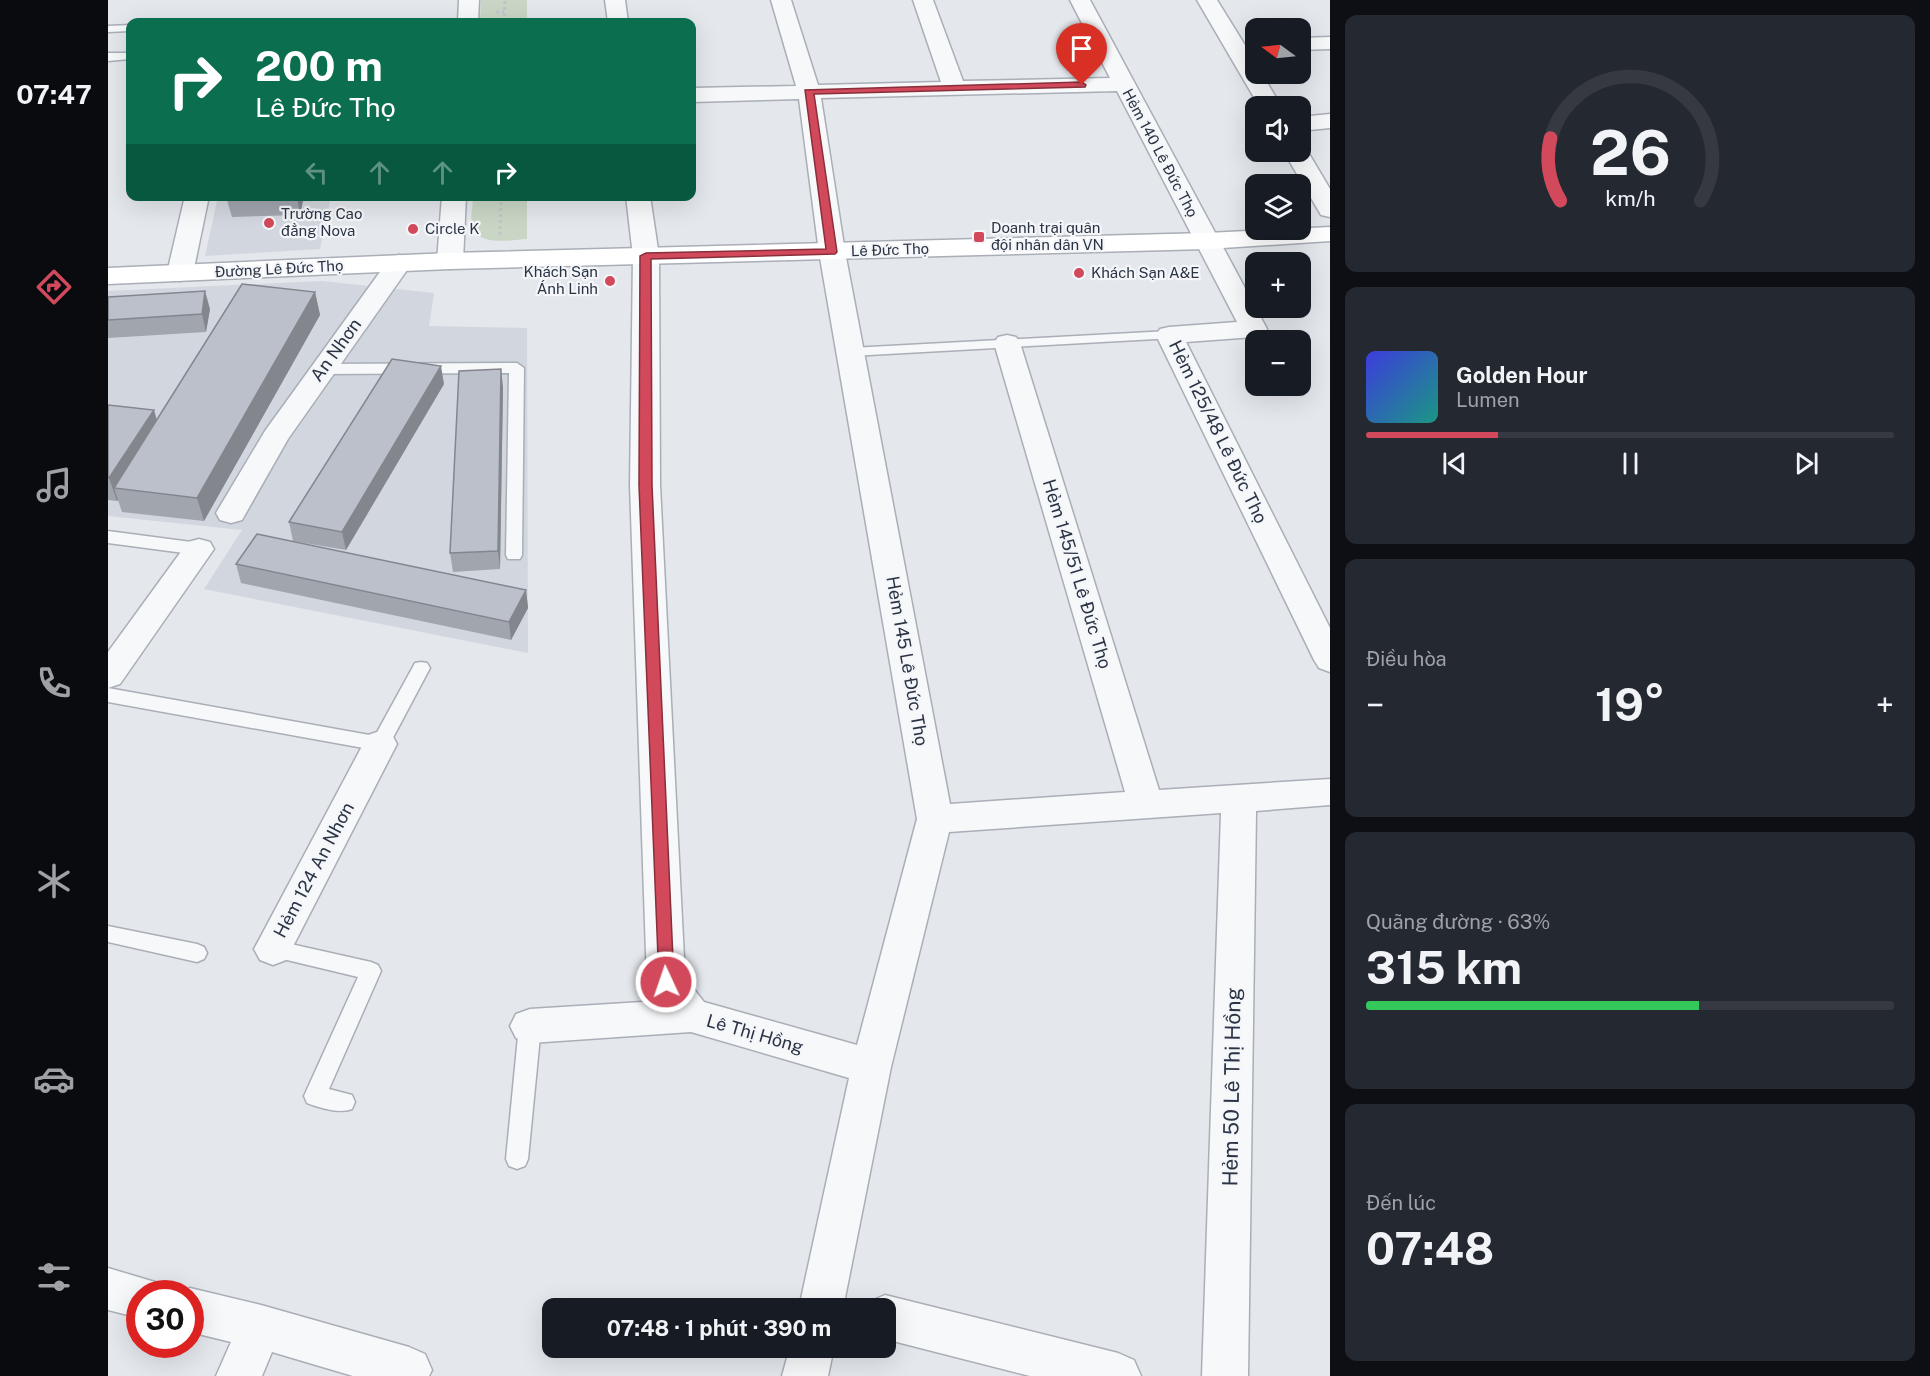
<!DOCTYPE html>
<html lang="vi">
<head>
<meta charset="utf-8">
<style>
  body { margin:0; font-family:"Public Sans",sans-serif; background:#242831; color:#f1f3f6; height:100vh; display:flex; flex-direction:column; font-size:22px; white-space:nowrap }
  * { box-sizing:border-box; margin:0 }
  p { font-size:20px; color:#9ea1a6 }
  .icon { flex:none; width:33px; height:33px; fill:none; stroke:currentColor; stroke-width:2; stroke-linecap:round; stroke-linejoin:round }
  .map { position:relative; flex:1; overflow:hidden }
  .side { display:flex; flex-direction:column; gap:15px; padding:15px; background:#0d0f14; width:600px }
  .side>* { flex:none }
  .top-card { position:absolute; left:18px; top:18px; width:570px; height:183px; border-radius:12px; box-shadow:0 6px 24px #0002; background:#0b6e4f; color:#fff; overflow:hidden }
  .needle { width:39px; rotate:285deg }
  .tools { position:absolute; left:1137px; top:18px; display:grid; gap:12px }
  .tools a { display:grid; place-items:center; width:66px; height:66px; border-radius:12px; background:#171b24; box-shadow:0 6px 24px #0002; font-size:30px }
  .speed { position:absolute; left:18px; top:1280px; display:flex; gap:12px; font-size:30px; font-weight:700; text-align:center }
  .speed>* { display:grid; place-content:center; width:78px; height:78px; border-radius:50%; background:#171b24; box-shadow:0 6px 24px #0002; line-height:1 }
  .speed .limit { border:9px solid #d22; background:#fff; color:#111 }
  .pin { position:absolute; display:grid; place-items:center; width:51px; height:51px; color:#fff; margin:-62px -26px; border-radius:50% 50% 50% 0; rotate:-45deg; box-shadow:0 0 6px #0007 }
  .pin .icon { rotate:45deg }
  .me { position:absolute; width:66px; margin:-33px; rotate:357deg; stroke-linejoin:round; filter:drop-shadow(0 0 4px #0008) }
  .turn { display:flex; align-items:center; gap:21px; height:126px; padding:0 30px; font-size:27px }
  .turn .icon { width:78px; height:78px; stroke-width:2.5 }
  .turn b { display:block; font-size:42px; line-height:51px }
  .lanes { display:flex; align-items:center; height:57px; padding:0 30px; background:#0003; justify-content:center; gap:30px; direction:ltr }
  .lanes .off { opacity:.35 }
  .big { font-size:45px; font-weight:700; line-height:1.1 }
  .side .widget { flex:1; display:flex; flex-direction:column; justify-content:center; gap:9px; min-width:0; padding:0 21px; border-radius:12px; background:#242831 }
  .side .dial { align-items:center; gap:0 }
  .dial svg { height:156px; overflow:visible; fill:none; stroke:#363941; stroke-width:7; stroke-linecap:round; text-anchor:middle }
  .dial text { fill:#f1f3f6; stroke:none }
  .song { display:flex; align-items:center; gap:18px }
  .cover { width:72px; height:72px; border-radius:9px; background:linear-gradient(135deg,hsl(240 70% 55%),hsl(170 70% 35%)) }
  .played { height:6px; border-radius:3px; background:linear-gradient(90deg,#d1495b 25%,#363941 25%) }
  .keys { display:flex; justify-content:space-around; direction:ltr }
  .heat { display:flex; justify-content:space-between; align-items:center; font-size:33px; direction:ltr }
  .charge { height:9px; border-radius:4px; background:linear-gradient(90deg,#34c759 63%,#363941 0) }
  .trip { position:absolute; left:434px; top:1298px; width:354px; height:60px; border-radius:12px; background:#171b24; box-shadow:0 6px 24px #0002; font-weight:700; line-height:60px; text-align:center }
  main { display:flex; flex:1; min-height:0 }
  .dock { display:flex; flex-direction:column; width:108px; justify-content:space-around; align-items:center; background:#090b0e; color:#9ea1a6 }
  .dock .icon { width:42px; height:42px }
  .dock .selected { color:#d1495b }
  .dock b { font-size:27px; color:#f1f3f6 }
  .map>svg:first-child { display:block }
</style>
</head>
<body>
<main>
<nav class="dock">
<b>07:47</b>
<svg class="icon selected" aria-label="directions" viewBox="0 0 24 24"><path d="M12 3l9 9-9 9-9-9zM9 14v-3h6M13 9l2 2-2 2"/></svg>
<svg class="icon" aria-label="music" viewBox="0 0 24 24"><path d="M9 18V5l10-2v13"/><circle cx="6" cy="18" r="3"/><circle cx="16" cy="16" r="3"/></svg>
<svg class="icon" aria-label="phone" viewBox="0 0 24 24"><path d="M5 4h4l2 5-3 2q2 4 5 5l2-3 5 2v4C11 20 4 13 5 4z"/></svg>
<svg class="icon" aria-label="climate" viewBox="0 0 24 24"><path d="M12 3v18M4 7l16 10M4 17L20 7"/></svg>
<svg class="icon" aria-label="car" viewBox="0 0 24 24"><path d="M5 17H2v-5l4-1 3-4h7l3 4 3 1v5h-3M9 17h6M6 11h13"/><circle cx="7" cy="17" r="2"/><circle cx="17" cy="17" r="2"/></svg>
<svg class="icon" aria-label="filters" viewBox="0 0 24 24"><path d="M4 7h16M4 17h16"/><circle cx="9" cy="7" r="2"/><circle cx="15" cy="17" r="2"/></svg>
</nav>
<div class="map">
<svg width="1222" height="1376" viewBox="0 0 1222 1376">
  <rect width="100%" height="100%" fill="#e4e7ec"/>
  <path fill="#d2d6de" d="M 110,197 L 223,197 L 212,249 L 97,256 Z
    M 214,281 L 326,293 L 321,326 L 419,328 L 420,653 L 96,589 L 134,530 L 0,516 L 0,291 Z"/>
  <path fill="#c9d6c5" d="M 373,0 L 419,0 L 419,22 L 372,22 Z
    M 365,197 L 419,197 L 419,239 C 403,240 369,247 364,225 C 362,217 365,205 365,197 Z"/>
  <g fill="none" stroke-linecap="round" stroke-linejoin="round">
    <g stroke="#a9aeb7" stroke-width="3">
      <path id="lane" d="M 22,25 L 22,31 L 0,32 L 0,26 Z
        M 0,53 L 22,53 L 22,59 L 0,61 Z
        M 1061,331 L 1066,332 L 1068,335 L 1066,338 L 743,356 L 736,352 L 743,348 Z
        M 409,363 L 416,368 L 414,555 L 412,559 L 400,559 L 398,555 L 401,373 L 213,374 L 206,369 L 213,364 Z
        M 0,531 L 91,543 L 97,545 L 99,549 L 97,553 L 91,555 L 0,543 Z
        M 313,662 L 319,663 L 322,668 L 279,749 L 272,751 L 0,702 L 0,688 L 267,736 L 307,663 Z
        M 0,926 L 89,944 L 96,947 L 99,953 L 96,959 L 89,962 L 0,942 Z
        M 165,940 L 263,962 L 270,965 L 273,971 L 221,1089 L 244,1095 L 247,1102 L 244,1109 C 231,1114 212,1108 199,1103 L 196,1096 L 250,977 L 158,955 L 155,949 L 158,943 Z
        M 422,1017 L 430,1019 L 433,1026 L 420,1159 L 417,1166 L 409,1169 L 401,1166 L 398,1159 L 411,1026 L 414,1019 Z"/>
    </g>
    <g stroke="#a9aeb7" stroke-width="3">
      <path id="street" d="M 351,0 L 371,0 L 370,22 L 350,22 Z
        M 497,0 L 517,0 L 520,22 L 500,22 Z
        M 663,0 L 683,0 L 710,85 L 833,82 L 805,0 L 825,0 L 855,81 L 1002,78 L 962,0 L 982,0 L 1159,329 L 1155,335 L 1146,337 L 1078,342 L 1222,628 L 1222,672 L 1211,668 L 1206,660 L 1048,335 L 1052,329 L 1061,327 L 1129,322 L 1009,91 L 713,98 L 737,252 L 842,804 L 1017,792 L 886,343 L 890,337 L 899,335 L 908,337 L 912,343 L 1051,790 L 1222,779 L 1222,805 L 1148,811 L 1140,1376 L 1094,1376 L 1113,813 L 841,832 L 783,1067 L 735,1308 L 691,1308 L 741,1078 L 583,1032 L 422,1043 L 408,1038 L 402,1026 L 408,1014 L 422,1009 L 550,1001 L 539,982 L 522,485 L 525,256 L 518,196 L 542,196 L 551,256 L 552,485 L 577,978 L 596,1002 L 749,1045 L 809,819 L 711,252 L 691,99 L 584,102 L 584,88 L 688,86 Z
        M 1089,0 L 1109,0 L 1148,63 L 1148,74 L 1154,74 L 1173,106 L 1151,106 Z
        M 1222,37 L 1222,49 L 1192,50 L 1192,38 Z
        M 1222,114 L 1222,128 L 1192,131 L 1192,117 Z
        M 1192,146 L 1200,152 L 1222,189 L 1222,217 L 1213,215 L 1176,152 L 1192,152 Z
        M 77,196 L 101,196 L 85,273 L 81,278 L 72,281 L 63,278 L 59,273 Z
        M 334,196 L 358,196 L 355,261 L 351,266 L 342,269 L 333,266 L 329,261 Z
        M 291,255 L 300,258 L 304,263 L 180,439 L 134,520 L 123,523 L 112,520 L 108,513 L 157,431 L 282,258 Z
        M 91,539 L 102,542 L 106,549 L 12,684 L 0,688 L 0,652 L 80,542 Z
        M 272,731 L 284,735 L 289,744 L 178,960 L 165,965 L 152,960 L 146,949 L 152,938 L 260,735 Z
        M 0,1268 L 47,1282 L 52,1293 L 32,1293 L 32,1318 L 0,1310 Z
        M 82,1288 L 153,1305 L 301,1347 L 317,1354 L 324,1370 L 321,1376 L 245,1376 L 164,1352 L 154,1376 L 108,1376 L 123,1342 L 82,1332 L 82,1293 L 71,1293 Z
        M 777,1295 L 1010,1353 L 1026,1360 L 1033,1376 L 922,1376 L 777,1339 L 777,1308 L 759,1308 L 761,1302 Z
        M 682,1347 L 726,1347 L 720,1376 L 674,1376 Z"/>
    </g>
    <g stroke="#a9aeb7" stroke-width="3">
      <path id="secondary" d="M 1222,227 L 1222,241 L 1099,249 L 342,269 L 0,284 L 0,268 L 342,253 L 1099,233 Z"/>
    </g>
    <path stroke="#c2c5cb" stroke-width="3" stroke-dasharray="3 3" stroke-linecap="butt" d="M 388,12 L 396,12
      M 396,22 L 397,0
      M 392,235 L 393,196"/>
    <use href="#lane" fill="#f7f8fa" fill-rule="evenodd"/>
    <use href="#street" fill="#f7f8fa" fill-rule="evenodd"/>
    <use href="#secondary" fill="#fff" fill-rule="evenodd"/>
  </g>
  <path fill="#a1a5ae" d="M 120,196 L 196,196 L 192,215 L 124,217 L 119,200 Z
    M 207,292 L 212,315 L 96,521 L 14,512 L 10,500 L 9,501 L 0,500 L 0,405 L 49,420 Z
    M 0,297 L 102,309 L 98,332 L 0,338 Z
    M 336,384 L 238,550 L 185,541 L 181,522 Z
    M 395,387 L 392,569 L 345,572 L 342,553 Z
    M 128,564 L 418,590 L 420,608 L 403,640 L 133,583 Z"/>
  <path fill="#83868d" d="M 189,196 L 196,196 L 192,215 Z
    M 97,291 L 102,309 L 98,332 L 94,314 Z
    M 207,292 L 212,315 L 96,521 L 89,498 Z
    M 333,366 L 336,384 L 238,550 L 234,532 Z
    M 393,369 L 395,387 L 392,569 L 390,551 Z
    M 46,410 L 53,434 L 6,488 L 10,500 L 9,501 L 1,478 Z
    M 418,590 L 420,608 L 403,640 L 401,622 Z"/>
  <path fill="#bbc0ca" stroke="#83868d" stroke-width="1.5" d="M 120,196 L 189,196 L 119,200 Z
    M 134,284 L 207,292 L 89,498 L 6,488 Z
    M 97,291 L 94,314 L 0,320 L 0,297 Z
    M 284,359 L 333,366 L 234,532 L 181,522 Z
    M 393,369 L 390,551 L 342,553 L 351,371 Z
    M 0,405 L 46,410 L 1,478 L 0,478 Z
    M 149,534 L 418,590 L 401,622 L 128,564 Z"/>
  <path fill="#d1495b" stroke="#882f3b" stroke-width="1.5" d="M 974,82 L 978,85 L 977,87 L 706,94 L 729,252 L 727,254 L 543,259 L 544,485 L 566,982 L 564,987 L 558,989 L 553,987 L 551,982 L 531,485 L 532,256 L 538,253 L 718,249 L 697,90 Z"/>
  <g fill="#d1495b" stroke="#f4f6f9" stroke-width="2">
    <circle cx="161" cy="223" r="6"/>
    <circle cx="305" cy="229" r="6"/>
    <rect x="865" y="231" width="12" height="12" rx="3"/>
    <circle cx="971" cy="273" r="6"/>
    <circle cx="502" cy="281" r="6"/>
  </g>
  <g text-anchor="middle" stroke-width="4.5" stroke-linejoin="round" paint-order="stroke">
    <g font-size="15" fill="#2b3445" stroke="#f4f6f9">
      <text transform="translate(1052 153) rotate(62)" y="5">Hẻm 140 Lê Đức Thọ</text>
      <text transform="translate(782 250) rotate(-2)" y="5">Lê Đức Thọ</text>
      <text transform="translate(171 269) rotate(-3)" y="5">Đường Lê Đức Thọ</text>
    </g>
    <g font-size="15" fill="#2b3445" stroke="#f4f6f9" text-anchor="start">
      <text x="173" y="219">Trường Cao<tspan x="173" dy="17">đẳng Nova</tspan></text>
      <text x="883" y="233">Doanh trại quân<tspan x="883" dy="17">đội nhân dân VN</tspan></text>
      <text x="317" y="234">Circle K</text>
      <text x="490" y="277" text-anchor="end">Khách Sạn<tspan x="490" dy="17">Ánh Linh</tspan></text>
      <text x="983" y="278">Khách Sạn A&amp;E</text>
    </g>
    <g font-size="18" fill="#2b3445" stroke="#f4f6f9">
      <text transform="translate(228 350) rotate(-54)" y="6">An Nhơn</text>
      <text transform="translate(1110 432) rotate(64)" y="6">Hẻm 125/48 Lê Đức Thọ</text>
      <text transform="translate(969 574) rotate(73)" y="6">Hẻm 145/51 Lê Đức Thọ</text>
      <text transform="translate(799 661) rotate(80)" y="6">Hẻm 145 Lê Đức Thọ</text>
      <text transform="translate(206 870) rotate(-62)" y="6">Hẻm 124 An Nhơn</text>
      <text transform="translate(647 1034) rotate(16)" y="6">Lê Thị Hồng</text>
    </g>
    <g font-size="21" fill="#2b3445" stroke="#f4f6f9">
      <text transform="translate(1124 1087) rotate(-89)" y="7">Hẻm 50 Lê Thị Hồng</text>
    </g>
  </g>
</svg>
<div class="tools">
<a><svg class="needle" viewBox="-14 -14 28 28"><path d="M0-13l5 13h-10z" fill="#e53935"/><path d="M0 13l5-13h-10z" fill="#9ea1a6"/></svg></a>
<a><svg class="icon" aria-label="sound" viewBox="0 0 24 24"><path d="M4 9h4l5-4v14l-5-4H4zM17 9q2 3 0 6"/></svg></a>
<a><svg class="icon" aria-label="layers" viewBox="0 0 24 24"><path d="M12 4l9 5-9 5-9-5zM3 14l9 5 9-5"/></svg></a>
<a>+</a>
<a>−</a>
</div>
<div class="speed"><div class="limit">30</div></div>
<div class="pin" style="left:974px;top:85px;background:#d93025"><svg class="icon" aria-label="arrive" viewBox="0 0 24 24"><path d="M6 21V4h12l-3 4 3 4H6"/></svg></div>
<svg class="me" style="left:558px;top:982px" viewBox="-20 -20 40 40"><circle r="17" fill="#d1495b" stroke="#fff" stroke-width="3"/><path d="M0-11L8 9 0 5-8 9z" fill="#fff"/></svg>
<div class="trip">07:48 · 1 phút · 390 m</div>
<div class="top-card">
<div class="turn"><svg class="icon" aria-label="right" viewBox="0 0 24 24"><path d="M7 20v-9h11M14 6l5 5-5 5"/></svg><div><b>200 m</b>Lê Đức Thọ</div></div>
<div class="lanes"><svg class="icon off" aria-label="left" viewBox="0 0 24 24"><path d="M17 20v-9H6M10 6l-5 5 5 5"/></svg><svg class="icon off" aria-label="ahead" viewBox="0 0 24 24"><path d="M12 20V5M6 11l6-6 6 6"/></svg><svg class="icon off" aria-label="ahead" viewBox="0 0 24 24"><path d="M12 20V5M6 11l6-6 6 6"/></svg><svg class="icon" aria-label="right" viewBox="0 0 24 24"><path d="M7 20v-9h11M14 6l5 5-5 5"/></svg></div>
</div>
</div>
<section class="side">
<div class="widget dial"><svg viewBox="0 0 100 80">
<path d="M14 69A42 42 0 1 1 86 69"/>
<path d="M14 69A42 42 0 0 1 9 37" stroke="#d1495b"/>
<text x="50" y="56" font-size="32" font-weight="700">26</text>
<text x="50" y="72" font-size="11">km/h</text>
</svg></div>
<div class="widget">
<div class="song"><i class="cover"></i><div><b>Golden Hour</b><p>Lumen</p></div></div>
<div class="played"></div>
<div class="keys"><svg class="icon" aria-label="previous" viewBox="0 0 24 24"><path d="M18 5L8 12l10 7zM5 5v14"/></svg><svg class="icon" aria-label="pause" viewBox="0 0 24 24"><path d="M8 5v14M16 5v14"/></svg><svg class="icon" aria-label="next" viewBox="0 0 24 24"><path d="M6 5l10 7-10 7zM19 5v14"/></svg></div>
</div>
<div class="widget"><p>Điều hòa</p>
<div class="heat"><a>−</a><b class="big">19°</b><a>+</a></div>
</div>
<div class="widget"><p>Quãng đường · 63%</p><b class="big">315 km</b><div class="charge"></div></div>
<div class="widget"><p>Đến lúc</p><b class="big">07:48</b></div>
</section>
</main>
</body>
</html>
